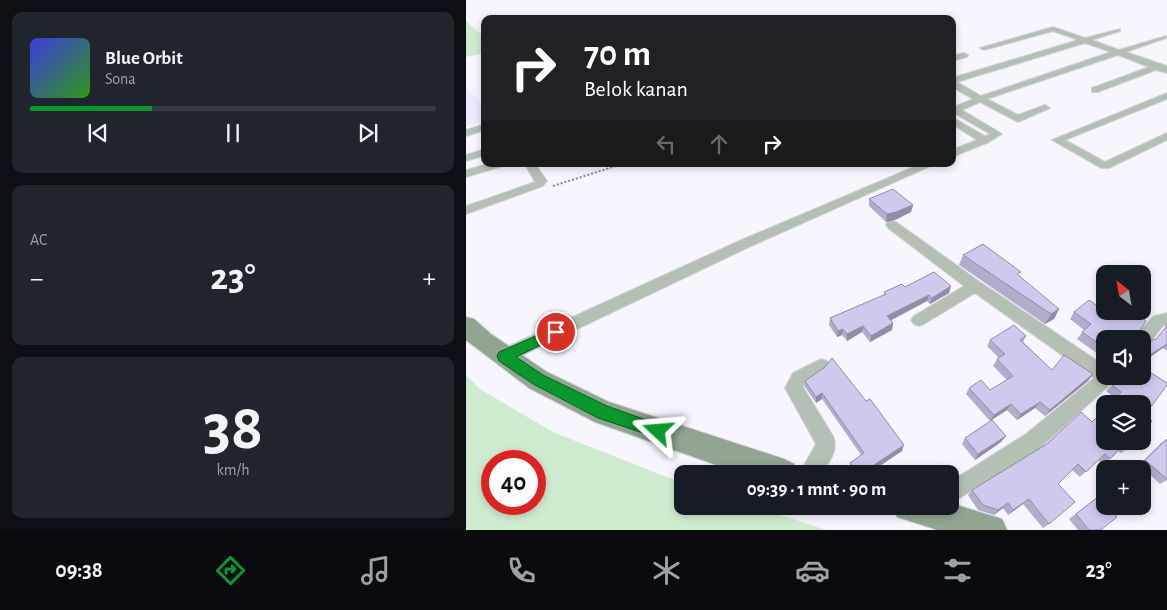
<!DOCTYPE html>
<html lang="id">
<head>
<meta charset="utf-8">
<style>
  body { margin:0; font-family:"Alegreya Sans",sans-serif; background:#20242c; color:#f1f3f6; height:100vh; display:flex; flex-direction:column; font-size:19px; white-space:nowrap }
  * { box-sizing:border-box; margin:0 }
  p { font-size:16px; color:#9ea1a6 }
  .icon { flex:none; width:28px; height:28px; fill:none; stroke:currentColor; stroke-width:2; stroke-linecap:round; stroke-linejoin:round }
  .map { position:relative; flex:1; overflow:hidden }
  .panel { display:flex; flex-direction:column; gap:12px; padding:12px; background:#0d0f14; width:466px }
  .panel>* { flex:none }
  .hud { position:absolute; left:15px; top:15px; width:475px; height:152px; border-radius:10px; box-shadow:0 2px 8px #0003; background:#202124; color:#fff; overflow:hidden }
  .needle { width:32px; rotate:329deg }
  .controls { position:absolute; left:630px; top:265px; display:grid; gap:10px }
  .controls a { display:grid; place-items:center; width:55px; height:55px; border-radius:10px; background:#171b24; box-shadow:0 2px 8px #0003; font-size:25px }
  .speed { position:absolute; left:15px; top:450px; display:flex; gap:10px; font-size:25px; font-weight:700; text-align:center }
  .speed>* { display:grid; place-content:center; width:65px; height:65px; border-radius:50%; background:#171b24; box-shadow:0 2px 8px #0003; line-height:1 }
  .speed .limit { border:8px solid #d22; background:#fff; color:#111 }
  .pin { position:absolute; display:grid; place-items:center; width:42px; height:42px; color:#fff; margin:-21px; border:2px solid #fff; border-radius:50%; box-shadow:0 1px 5px #0007 }
  .me { position:absolute; width:55px; margin:-28px; rotate:289deg; stroke-linejoin:round; filter:drop-shadow(0 0 4px #0008) }
  .turn { display:flex; align-items:center; gap:18px; height:105px; padding:0 20px; font-size:22px }
  .turn .icon { width:65px; height:65px; stroke-width:2.5 }
  .turn b { display:block; font-size:35px; line-height:42px }
  .lanes { display:flex; align-items:center; height:48px; padding:0 20px; background:#0003; justify-content:center; gap:25px; direction:ltr }
  .lanes .off { opacity:.35 }
  .big { font-size:38px; font-weight:700; line-height:1.1 }
  .panel .widget { flex:1; display:flex; flex-direction:column; justify-content:center; gap:8px; min-width:0; padding:0 18px; border-radius:10px; background:#20242c }
  .panel .dial { align-items:center; gap:0 }
  .dial b { font-size:65px; line-height:1 }
  .song { display:flex; align-items:center; gap:15px }
  .cover { width:60px; height:60px; border-radius:8px; background:linear-gradient(135deg,hsl(240 70% 55%),hsl(110 70% 35%)) }
  .played { height:5px; border-radius:2px; background:linear-gradient(90deg,#0a972d 30%,#363941 30%) }
  .keys { display:flex; justify-content:space-around; direction:ltr }
  .heat { display:flex; justify-content:space-between; align-items:center; font-size:28px; direction:ltr }
  .trip { position:absolute; left:208px; top:465px; width:285px; height:50px; border-radius:10px; background:#171b24; box-shadow:0 2px 8px #0003; font-weight:700; line-height:50px; text-align:center }
  .menu { display:flex; height:80px; justify-content:space-around; align-items:center; background:#090b0e; color:#9ea1a6 }
  .menu .icon { width:35px; height:35px }
  .menu .current { color:#0a972d }
  .menu b { font-size:22px; color:#f1f3f6 }
  main { display:flex; flex:1; min-height:0 }
  .map>svg:first-child { display:block }
</style>
</head>
<body>
<main>
<section class="panel">
<div class="widget">
<div class="song"><i class="cover"></i><div><b>Blue Orbit</b><p>Sona</p></div></div>
<div class="played"></div>
<div class="keys"><svg class="icon" aria-label="previous" viewBox="0 0 24 24"><path d="M18 5L8 12l10 7zM5 5v14"/></svg><svg class="icon" aria-label="pause" viewBox="0 0 24 24"><path d="M8 5v14M16 5v14"/></svg><svg class="icon" aria-label="next" viewBox="0 0 24 24"><path d="M6 5l10 7-10 7zM19 5v14"/></svg></div>
</div>
<div class="widget"><p>AC</p>
<div class="heat"><a>−</a><b class="big">23°</b><a>+</a></div>
</div>
<div class="widget dial"><b>38</b><p>km/h</p></div>
</section>
<div class="map">
<svg width="701" height="530" viewBox="0 0 701 530">
  <rect width="100%" height="100%" fill="#f7f5fd"/>
  <path fill="#edeaff" d="M 0,87 L 19,107 L 19,121 L 0,126 Z"/>
  <path fill="#cfecd0" fill-rule="evenodd" d="M 0,21 L 19,38 L 19,53 L 0,57 Z
    M 0,375 L 15,390 L 89,433 L 216,483 L 216,506 L 287,506 L 360,530 L 0,530 ZM 26,461 L 69,461 L 69,504 L 26,504 Z"/>
  <g fill="none" stroke-linecap="round" stroke-linejoin="round">
    <g stroke="#d5d3da" stroke-width="2">
      <path id="street" d="M 587,27 L 619,38 L 654,29 L 654,31 L 626,40 L 653,50 L 700,36 L 700,38 L 660,52 L 701,66 L 701,73 L 690,70 L 632,92 L 626,92 L 626,88 L 683,67 L 652,55 L 521,99 L 552,115 L 579,105 L 584,108 L 552,122 L 514,102 L 496,110 L 536,134 L 523,142 L 486,157 L 486,150 L 511,140 L 486,124 L 486,117 L 519,136 L 524,134 L 486,112 L 486,105 L 490,106 L 507,99 L 486,87 L 486,78 L 612,40 L 587,31 L 518,50 L 514,48 ZM 619,43 L 645,52 L 515,96 L 491,82 Z
        M 498,53 L 502,55 L 501,57 L 486,61 L 486,56 Z
        M 701,93 L 701,99 L 599,140 L 639,162 L 701,133 L 701,140 L 643,168 L 635,168 L 586,140 Z
        M 19,124 L 19,130 L 0,136 L 0,130 Z
        M 19,149 L 19,155 L 0,161 L 0,155 Z
        M 22,164 L 38,164 L 37,166 L 0,177 L 0,170 Z
        M 59,164 L 69,164 L 81,181 L 77,186 L 0,214 L 0,206 L 69,182 Z
        M 455,164 L 469,164 L 283,247 L 44,361 L 38,363 L 32,361 L 30,356 L 32,351 L 273,241 Z
        M 426,221 L 430,222 L 514,282 L 639,366 L 639,376 L 650,376 L 648,381 L 574,448 L 484,504 L 484,482 L 560,434 L 628,378 L 509,293 L 458,324 L 453,326 L 448,324 L 445,320 L 448,316 L 498,286 L 422,228 L 420,225 L 422,222 Z
        M 701,313 L 701,325 L 697,326 L 682,345 L 676,347 L 676,339 L 669,339 L 670,335 L 688,316 Z
        M 355,359 L 361,361 L 363,366 C 358,377 342,377 337,387 L 367,436 C 373,451 363,462 355,474 L 333,474 L 350,444 L 319,388 L 327,373 Z"/>
    </g>
    <g stroke="#d5d3da" stroke-width="2">
      <path id="secondary" d="M 0,317 L 8,319 L 25,334 L 81,372 L 143,402 L 318,459 L 328,464 L 332,474 L 276,474 L 129,422 L 63,388 L 0,340 Z
        M 484,503 L 536,519 L 541,530 L 472,530 L 431,517 L 427,506 L 484,506 Z"/>
    </g>
    <path stroke="#87858b" stroke-width="2" stroke-dasharray="2 2" stroke-linecap="butt" d="M 87,186 L 156,164"/>
    <use href="#street" fill="#b3c0b3" fill-rule="evenodd"/>
    <use href="#secondary" fill="#91a592" fill-rule="evenodd"/>
  </g>
  <path fill="#b2adcd" d="M 403,199 L 447,205 L 445,212 L 429,220 L 420,222 L 403,206 Z
    M 497,255 L 593,309 L 588,319 L 579,324 L 493,265 Z
    M 485,286 L 483,293 L 464,304 L 461,301 L 425,320 L 427,323 L 426,330 L 404,342 L 396,332 L 381,341 L 376,335 L 371,337 L 363,325 L 364,318 L 418,295 L 418,292 L 439,287 Z
    M 608,312 L 643,314 L 673,332 L 681,342 L 689,340 L 701,325 L 701,351 L 697,348 L 639,339 L 639,359 L 611,339 L 618,330 L 604,319 Z
    M 560,336 L 557,342 L 586,370 L 627,374 L 622,381 L 579,416 L 569,408 L 551,420 L 541,410 L 524,421 L 500,394 L 503,388 L 524,390 L 541,380 L 527,366 L 531,359 L 533,358 L 521,346 L 524,340 Z
    M 651,376 L 676,376 L 679,415 L 649,398 L 640,391 L 650,381 Z
    M 339,381 L 436,451 L 408,470 L 407,474 L 387,474 L 384,468 L 384,463 L 395,455 L 356,399 L 350,403 L 339,387 Z
    M 626,422 L 669,441 L 658,451 L 655,453 L 652,451 L 637,465 L 632,460 L 614,477 L 606,470 L 592,484 L 583,524 L 577,528 L 557,504 L 542,515 L 537,508 L 528,515 L 512,510 L 502,495 L 506,490 Z
    M 499,438 L 535,442 L 509,460 L 496,444 Z
    M 701,439 L 701,480 L 694,484 L 673,465 L 695,443 Z
    M 633,496 L 635,530 L 612,530 L 603,519 Z"/>
  <path fill="#918da7" d="M 447,205 L 445,212 L 429,220 L 420,222 L 421,214 Z
    M 485,286 L 483,293 L 464,304 L 466,298 Z
    M 463,295 L 461,301 L 420,323 L 421,316 Z
    M 593,309 L 588,319 L 579,324 L 585,314 Z
    M 427,323 L 426,330 L 404,342 L 405,336 Z
    M 397,326 L 396,332 L 381,341 L 381,334 Z
    M 377,329 L 376,335 L 371,337 L 372,331 Z
    M 701,344 L 701,345 L 697,348 L 676,363 L 676,360 Z
    M 627,374 L 622,381 L 579,416 L 584,410 Z
    M 356,393 L 356,399 L 350,403 L 350,397 Z
    M 574,402 L 569,408 L 551,420 L 555,414 Z
    M 545,404 L 541,410 L 524,421 L 528,415 Z
    M 540,436 L 535,442 L 509,460 L 512,454 Z
    M 438,445 L 436,451 L 404,472 L 405,467 Z
    M 563,499 L 557,504 L 542,515 L 547,510 Z
    M 542,503 L 537,508 L 528,515 L 532,510 Z"/>
  <path fill="#cfc9ee" stroke="#918da7" d="M 427,189 L 447,205 L 430,212 L 421,214 L 403,199 Z
    M 517,244 L 555,272 L 551,274 L 593,309 L 585,314 L 497,255 Z
    M 468,272 L 485,286 L 466,298 L 463,295 L 421,316 L 427,323 L 405,336 L 397,326 L 381,334 L 377,329 L 372,331 L 364,318 L 420,294 L 418,292 L 436,284 L 439,287 Z
    M 676,289 L 681,293 L 676,295 Z
    M 623,300 L 643,314 L 649,311 L 668,311 L 680,321 L 673,332 L 675,334 L 680,334 L 681,342 L 690,339 L 701,326 L 701,344 L 676,360 L 676,339 L 639,339 L 639,348 L 616,332 L 625,324 L 608,312 Z
    M 548,325 L 560,336 L 554,340 L 586,370 L 598,355 L 627,374 L 584,410 L 574,402 L 555,414 L 545,404 L 528,415 L 503,388 L 515,380 L 524,390 L 547,376 L 531,359 L 539,354 L 524,340 Z
    M 366,358 L 400,401 L 404,399 L 438,445 L 405,467 L 408,470 L 404,474 L 392,474 L 384,463 L 398,453 L 356,393 L 350,397 L 339,381 L 359,367 Z
    M 676,367 L 701,383 L 701,385 L 679,415 L 686,421 L 676,432 L 676,404 L 644,404 L 655,392 L 646,385 L 655,376 L 676,376 Z
    M 639,409 L 639,441 L 669,441 L 665,446 L 662,447 L 658,444 L 644,459 L 639,454 L 620,472 L 612,464 L 592,484 L 609,502 L 583,524 L 563,499 L 547,510 L 542,503 L 532,510 L 517,505 L 506,490 L 581,444 L 615,412 L 626,422 Z
    M 526,420 L 540,436 L 512,454 L 499,438 Z
    M 701,439 L 701,479 L 679,460 Z
    M 633,496 L 639,503 L 639,506 L 642,506 L 651,517 L 635,530 L 623,530 L 610,514 Z"/>
  <path fill="#0a972d" stroke="#06621d" d="M 90,327 L 94,329 L 96,332 L 94,336 L 50,357 L 77,375 L 141,406 L 197,426 L 199,431 L 197,436 L 192,438 L 132,418 L 67,384 L 33,361 L 31,356 L 33,352 Z"/>
</svg>
<div class="controls">
<a><svg class="needle" viewBox="-14 -14 28 28"><path d="M0-13l5 13h-10z" fill="#e53935"/><path d="M0 13l5-13h-10z" fill="#9ea1a6"/></svg></a>
<a><svg class="icon" aria-label="sound" viewBox="0 0 24 24"><path d="M4 9h4l5-4v14l-5-4H4zM17 9q2 3 0 6"/></svg></a>
<a><svg class="icon" aria-label="layers" viewBox="0 0 24 24"><path d="M12 4l9 5-9 5-9-5zM3 14l9 5 9-5"/></svg></a>
<a>+</a>
</div>
<div class="speed"><div class="limit">40</div></div>
<div class="pin" style="left:90px;top:332px;background:#d93025"><svg class="icon" aria-label="arrive" viewBox="0 0 24 24"><path d="M6 21V4h12l-3 4 3 4H6"/></svg></div>
<svg class="me" style="left:192px;top:431px" viewBox="-20 -20 40 40"><path d="M0-17L14 15 0 8-14 15z" fill="#0a972d" stroke="#fff" stroke-width="4"/></svg>
<div class="trip">09:39 · 1 mnt · 90 m</div>
<div class="hud">
<div class="turn"><svg class="icon" aria-label="right" viewBox="0 0 24 24"><path d="M7 20v-9h11M14 6l5 5-5 5"/></svg><div><b>70 m</b>Belok kanan</div></div>
<div class="lanes"><svg class="icon off" aria-label="left" viewBox="0 0 24 24"><path d="M17 20v-9H6M10 6l-5 5 5 5"/></svg><svg class="icon off" aria-label="ahead" viewBox="0 0 24 24"><path d="M12 20V5M6 11l6-6 6 6"/></svg><svg class="icon" aria-label="right" viewBox="0 0 24 24"><path d="M7 20v-9h11M14 6l5 5-5 5"/></svg></div>
</div>
</div>
</main>
<nav class="menu">
<b>09:38</b>
<svg class="icon current" aria-label="directions" viewBox="0 0 24 24"><path d="M12 3l9 9-9 9-9-9zM9 14v-3h6M13 9l2 2-2 2"/></svg>
<svg class="icon" aria-label="music" viewBox="0 0 24 24"><path d="M9 18V5l10-2v13"/><circle cx="6" cy="18" r="3"/><circle cx="16" cy="16" r="3"/></svg>
<svg class="icon" aria-label="phone" viewBox="0 0 24 24"><path d="M5 4h4l2 5-3 2q2 4 5 5l2-3 5 2v4C11 20 4 13 5 4z"/></svg>
<svg class="icon" aria-label="climate" viewBox="0 0 24 24"><path d="M12 3v18M4 7l16 10M4 17L20 7"/></svg>
<svg class="icon" aria-label="car" viewBox="0 0 24 24"><path d="M5 17H2v-5l4-1 3-4h7l3 4 3 1v5h-3M9 17h6M6 11h13"/><circle cx="7" cy="17" r="2"/><circle cx="17" cy="17" r="2"/></svg>
<svg class="icon" aria-label="filters" viewBox="0 0 24 24"><path d="M4 7h16M4 17h16"/><circle cx="9" cy="7" r="2"/><circle cx="15" cy="17" r="2"/></svg>
<b>23°</b>
</nav>
</body>
</html>
